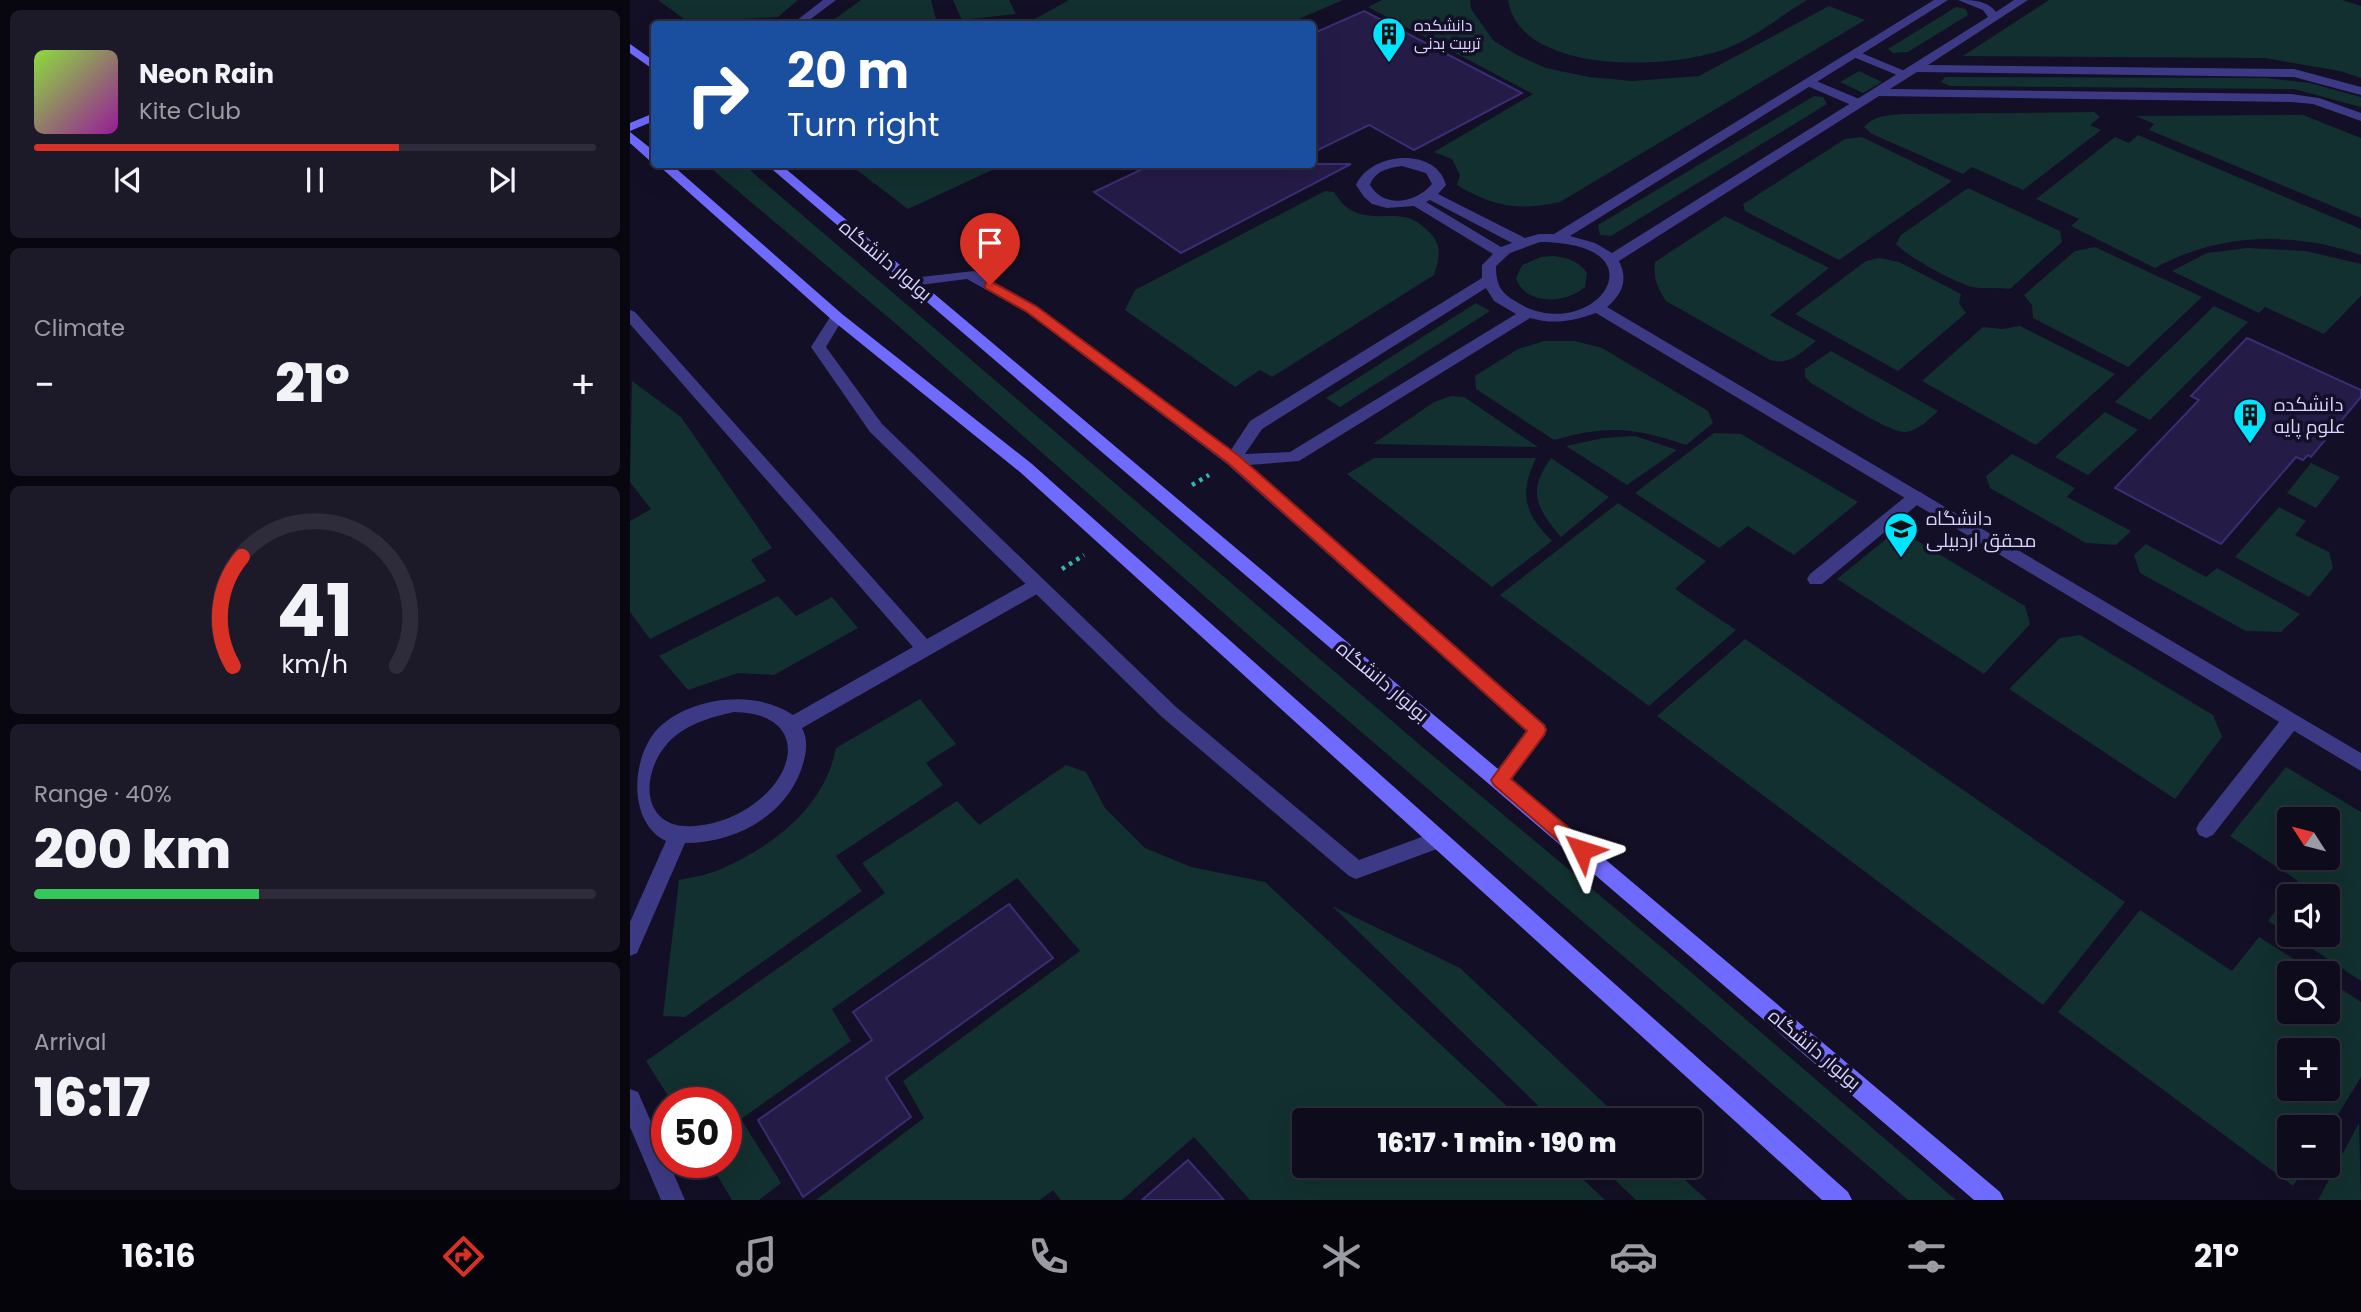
<!DOCTYPE html>
<html lang="en">
<head>
<meta charset="utf-8">
<style>
  body { margin:0; font-family:Poppins,Cairo,sans-serif; background:#1c1929; color:#f1f3f6; height:100vh; display:flex; flex-direction:column; font-size:26px; white-space:nowrap }
  * { box-sizing:border-box; margin:0 }
  p { font-size:23px; color:#9b9ba3 }
  .icon { flex:none; width:38px; height:38px; fill:none; stroke:currentColor; stroke-width:2; stroke-linecap:round; stroke-linejoin:round }
  .map { position:relative; flex:1; overflow:hidden }
  .drawer { display:flex; flex-direction:column; gap:10px; padding:10px; background:#08060f; width:630px }
  .drawer>* { flex:none }
  .banner { position:absolute; left:21px; top:21px; width:665px; height:147px; border-radius:7px; box-shadow:0 7px 28px #0002,0 0 0 2px #2e2b3b; background:#1a4fa0; color:#fff; overflow:hidden }
  .needle { width:46px; rotate:306deg }
  .controls { position:absolute; left:1647px; top:807px; display:grid; gap:14px }
  .controls a { display:grid; place-items:center; width:63px; height:63px; border-radius:7px; background:#0e0b1c; box-shadow:0 7px 28px #0002,0 0 0 2px #2e2b3b; font-size:35px }
  .speed { position:absolute; left:21px; top:1087px; display:flex; gap:14px; font-size:35px; font-weight:700; text-align:center }
  .speed>* { display:grid; place-content:center; width:91px; height:91px; border-radius:50%; background:#0e0b1c; box-shadow:0 7px 28px #0002,0 0 0 2px #2e2b3b; line-height:1 }
  .speed .limit { border:10px solid #d22; background:#fff; color:#111 }
  .pin { position:absolute; display:grid; place-items:center; width:60px; height:60px; color:#fff; margin:-72px -30px; border-radius:50% 50% 50% 0; rotate:-45deg; box-shadow:0 0 7px #0007 }
  .pin .icon { rotate:45deg }
  .me { position:absolute; width:77px; margin:-38px; rotate:311deg; stroke-linejoin:round; filter:drop-shadow(0 0 5px #0008) }
  .turn { display:flex; align-items:center; gap:24px; height:147px; padding:0 21px; font-size:32px }
  .turn .icon { width:91px; height:91px; stroke-width:2.5 }
  .turn b { display:block; font-size:49px; line-height:60px }
  .big { font-size:52px; font-weight:800; line-height:1.1 }
  .drawer .tile { flex:1; display:flex; flex-direction:column; justify-content:center; gap:10px; min-width:0; padding:0 24px; border-radius:10px; background:#1c1929 }
  .drawer .dial { align-items:center; gap:0 }
  .dial svg { height:182px; overflow:visible; fill:none; stroke:#2e2b3b; stroke-width:7; stroke-linecap:round; text-anchor:middle }
  .dial text { fill:#f1f3f6; stroke:none }
  .song { display:flex; align-items:center; gap:21px }
  .cover { width:84px; height:84px; border-radius:10px; background:linear-gradient(135deg,hsl(90 70% 55%),hsl(300 70% 35%)) }
  .played { height:7px; border-radius:4px; background:linear-gradient(90deg,#d93025 65%,#2e2b3b 65%) }
  .keys { display:flex; justify-content:space-around; direction:ltr }
  .heat { display:flex; justify-content:space-between; align-items:center; font-size:38px; direction:ltr }
  .charge { height:10px; border-radius:5px; background:linear-gradient(90deg,#34c759 40%,#2e2b3b 0) }
  .trip { position:absolute; left:662px; top:1108px; width:410px; height:70px; border-radius:7px; background:#0e0b1c; box-shadow:0 7px 28px #0002,0 0 0 2px #2e2b3b; font-weight:800; line-height:70px; text-align:center }
  .tab-bar { display:flex; height:112px; justify-content:space-around; align-items:center; background:#06040b; color:#9b9ba3 }
  .tab-bar .icon { width:49px; height:49px }
  .tab-bar .on { color:#d93025 }
  .tab-bar b { font-size:32px; color:#f1f3f6 }
  main { display:flex; flex:1; min-height:0 }
  .map>svg:first-child { display:block }
</style>
</head>
<body>
<main>
<section class="drawer">
<div class="tile">
<div class="song"><i class="cover"></i><div><b>Neon Rain</b><p>Kite Club</p></div></div>
<div class="played"></div>
<div class="keys"><svg class="icon" aria-label="previous" viewBox="0 0 24 24"><path d="M18 5L8 12l10 7zM5 5v14"/></svg><svg class="icon" aria-label="pause" viewBox="0 0 24 24"><path d="M8 5v14M16 5v14"/></svg><svg class="icon" aria-label="next" viewBox="0 0 24 24"><path d="M6 5l10 7-10 7zM19 5v14"/></svg></div>
</div>
<div class="tile"><p>Climate</p>
<div class="heat"><a>−</a><b class="big">21°</b><a>+</a></div>
</div>
<div class="tile dial"><svg viewBox="0 0 100 80">
<path d="M14 69A42 42 0 1 1 86 69"/>
<path d="M14 69A42 42 0 0 1 18 21" stroke="#d93025"/>
<text x="50" y="56" font-size="32" font-weight="700">41</text>
<text x="50" y="72" font-size="11">km/h</text>
</svg></div>
<div class="tile"><p>Range · 40%</p><b class="big">200 km</b><div class="charge"></div></div>
<div class="tile"><p>Arrival</p><b class="big">16:17</b></div>
</section>
<div class="map">
<svg width="1731" height="1200" viewBox="0 0 1731 1200">
  <rect width="100%" height="100%" fill="#130f26"/>
  <path fill="#12302f" fill-rule="evenodd" d="M 28,0 L 168,0 L 148,17 L 58,22 Z
    M 231,0 L 301,0 L 307,23 L 198,24 Z
    M 323,0 L 379,0 L 386,14 L 332,20 Z
    M 439,0 L 713,0 L 657,24 L 405,24 L 403,20 Z
    M 752,0 L 840,0 L 841,9 L 864,41 L 887,55 L 916,68 L 959,77 L 1002,81 L 1069,76 L 1199,6 L 1235,20 L 930,202 C 889,211 863,207 827,185 L 830,175 L 822,159 L 804,152 L 903,94 L 738,7 Z
    M 878,0 L 1177,0 C 1152,15 1127,36 1100,47 C 1047,70 890,77 878,0 Z
    M 1419,0 L 1712,0 L 1731,6 L 1731,78 L 1710,71 L 1635,58 L 1333,56 Z
    M 1326,7 L 1336,9 L 1338,15 L 1278,52 L 1263,53 L 1258,49 Z
    M 1229,71 L 1252,82 L 1233,93 L 1210,82 Z
    M 1315,77 L 1636,78 L 1680,83 L 1731,97 L 1731,107 L 1664,89 L 1320,86 L 1311,82 Z
    M 1184,96 L 1193,97 L 1197,104 L 981,236 L 970,235 L 968,225 Z
    M 1464,112 L 1470,117 L 1460,125 L 1471,130 L 1393,190 L 1342,167 L 1333,174 L 1242,134 L 1234,127 C 1243,116 1258,115 1272,114 Z
    M 1673,115 L 1731,138 L 1731,218 L 1519,130 L 1524,124 L 1506,116 Z
    M 1508,135 L 1731,229 L 1731,255 C 1663,231 1588,233 1525,268 L 1441,226 L 1449,219 L 1406,199 L 1485,137 L 1499,143 Z
    M 1232,137 L 1322,181 L 1209,260 L 1115,211 L 1113,204 L 1215,139 Z
    M 77,165 L 114,165 L 790,745 L 1048,961 L 1326,1200 L 1278,1200 L 631,646 L 272,329 Z
    M 220,165 L 373,165 L 278,209 Z
    M 1338,188 L 1430,231 L 1432,242 L 1380,289 C 1367,287 1350,289 1342,287 C 1324,282 1278,257 1266,244 L 1271,235 Z
    M 695,191 L 704,192 C 708,198 713,205 719,209 C 739,221 758,213 779,218 C 785,220 793,226 797,230 C 813,244 810,257 804,275 L 642,377 L 630,370 L 605,387 L 495,310 L 505,290 Z
    M 1095,216 L 1199,268 L 1140,315 L 1186,341 C 1171,352 1160,366 1140,360 L 1036,301 C 1027,287 1023,278 1025,262 Z
    M 1465,247 L 1572,297 L 1498,367 L 1403,318 L 1402,305 L 1394,295 L 1445,251 Z
    M 1618,248 L 1676,251 L 1731,264 L 1731,296 L 1694,334 L 1635,307 L 1629,313 L 1542,271 L 1577,253 Z
    M 923,256 C 937,258 948,260 957,273 L 955,287 C 936,304 895,306 886,278 L 892,265 L 911,257 Z
    M 1249,258 L 1269,262 L 1331,294 L 1329,303 L 1336,313 L 1268,371 L 1165,314 L 1236,261 Z
    M 846,303 L 860,311 L 710,407 L 696,398 Z
    M 1584,306 L 1618,322 L 1520,420 L 1485,402 Z
    M 1390,326 L 1485,374 L 1406,445 L 1292,381 L 1353,327 L 1372,329 Z
    M 914,341 L 945,341 L 972,348 L 1078,411 L 1083,423 L 1056,445 C 1004,427 977,425 924,440 L 846,389 L 845,376 L 888,349 Z
    M 1201,351 L 1308,411 C 1299,419 1288,431 1275,432 C 1259,433 1199,393 1181,383 L 1175,377 L 1175,369 Z
    M 2,381 L 51,417 L 142,548 L 121,560 L 136,581 L 20,639 L 0,612 L 0,521 L 21,509 L 0,482 Z
    M 821,396 L 834,397 L 908,447 L 743,444 L 804,402 Z
    M 1475,412 L 1508,430 L 1458,475 L 1425,457 Z
    M 1084,433 L 1111,434 L 1228,502 L 1164,555 L 1118,526 L 1089,548 L 1005,493 Z
    M 1005,436 L 1047,450 L 997,485 L 936,446 L 973,438 Z
    M 1382,454 L 1445,488 L 1437,497 L 1501,531 L 1486,545 L 1456,543 L 1360,488 L 1356,476 Z
    M 744,458 L 906,458 C 889,494 894,513 922,541 L 862,587 L 717,474 Z
    M 921,458 L 979,497 L 931,537 C 906,507 897,492 921,458 Z
    M 1681,463 L 1710,477 L 1686,508 L 1657,493 Z
    M 988,503 L 1076,561 L 1045,589 L 1106,630 L 1019,706 L 870,595 Z
    M 1649,507 L 1676,521 L 1665,535 L 1699,552 L 1703,568 L 1679,597 L 1605,557 Z
    M 1256,539 L 1284,539 L 1395,606 L 1400,624 L 1354,674 L 1207,579 Z
    M 1516,544 L 1576,577 L 1587,568 L 1670,614 L 1651,632 L 1616,631 L 1510,573 L 1504,555 Z
    M 148,596 L 166,616 L 202,597 L 228,628 L 144,675 L 108,673 L 58,690 L 29,656 Z
    M 1450,635 L 1583,715 L 1592,737 L 1545,799 L 1379,689 L 1430,638 Z
    M 1115,639 L 1495,902 L 1413,1005 L 1027,716 Z
    M 290,699 L 326,744 L 296,763 L 313,785 L 206,856 L 232,891 L 55,1017 L 33,1016 L 49,880 C 63,877 78,875 91,869 C 144,846 195,806 206,748 Z
    M 436,765 L 456,772 L 475,808 L 515,848 L 561,867 L 635,882 L 892,1120 L 674,1120 L 674,1166 L 939,1166 L 975,1200 L 620,1200 L 564,1137 L 492,1200 L 431,1200 L 423,1190 L 410,1200 L 186,1200 L 294,1118 L 273,1081 L 450,951 L 387,878 L 202,1009 L 221,1041 L 111,1119 L 151,1183 L 129,1200 L 102,1200 L 79,1162 L 96,1162 L 96,1102 L 42,1102 L 16,1061 L 255,893 L 232,863 L 327,801 L 349,825 Z
    M 1656,767 L 1731,812 L 1731,981 L 1660,934 L 1698,934 L 1698,896 L 1659,896 L 1659,934 L 1638,921 L 1668,881 L 1600,836 ZM 1659,819 L 1698,819 L 1698,858 L 1659,858 Z
    M 702,906 L 830,968 L 992,1120 L 923,1120 Z
    M 1510,910 L 1602,971 L 1629,937 L 1686,973 L 1659,973 L 1659,1012 L 1698,1012 L 1698,980 L 1731,1002 L 1731,1077 L 1698,1131 L 1698,1127 L 1659,1127 L 1659,1166 L 1676,1166 L 1663,1186 L 1428,1012 ZM 1659,1050 L 1698,1050 L 1698,1088 L 1659,1088 Z
    M 1729,1123 L 1731,1200 L 1688,1200 Z
    M 970,1166 L 1040,1166 L 1077,1200 L 1006,1200 Z"/>
  <path fill="#241b47" stroke="#3b2d73" stroke-width="2" d="M 734,11 L 892,93 L 784,150 L 739,125 L 682,153 L 682,34 Z
    M 523,164 L 721,164 L 551,253 L 464,192 Z
    M 1617,338 L 1731,390 L 1731,397 L 1681,457 L 1678,455 L 1673,460 L 1666,457 L 1591,544 L 1485,488 L 1569,400 L 1561,396 Z
    M 379,904 L 423,958 L 256,1078 L 281,1117 L 173,1197 L 128,1120 L 242,1040 L 223,1012 Z
    M 558,1160 L 594,1200 L 512,1200 Z"/>
  <g fill="none" stroke-linecap="round" stroke-linejoin="round">
    <path stroke="#2fb8b0" stroke-width="4.5" stroke-dasharray="3.5 5" stroke-linecap="butt" d="M 562,485 L 579,475
      M 432,569 L 454,555"/>
    <path fill="#3d3a85" fill-rule="evenodd" d="M 1221,52 L 1229,52 L 1282,74 L 1272,77 L 1221,56 Z
      M 1179,78 L 1234,101 L 1236,104 L 1226,107 L 1175,85 L 1173,82 Z
      M 0,310 L 5,312 L 297,639 L 402,580 L 414,580 L 417,585 L 414,590 L 172,728 C 179,741 176,756 171,770 C 154,817 104,843 55,843 L 7,953 L 0,956 L 0,922 L 36,841 C 0,824 0,765 24,733 C 54,697 125,688 163,715 L 283,647 L 0,324 ZM 104,712 C 173,713 171,769 125,803 C 108,816 87,824 65,826 C 12,831 9,776 37,744 C 53,725 81,717 104,712 Z
      M 1286,491 L 1292,493 L 1294,497 L 1292,501 L 1192,584 L 1180,584 L 1177,579 L 1180,574 L 1280,493 Z
      M 1660,714 L 1667,717 L 1669,722 L 1667,727 L 1583,835 L 1576,838 L 1569,835 L 1566,829 L 1569,823 L 1653,717 Z
      M 0,1089 L 8,1092 L 55,1200 L 31,1200 L 0,1127 Z"/>
    <path fill="#3d3a85" fill-rule="evenodd" d="M 193,0 L 206,0 L 174,24 L 162,24 Z
      M 1304,0 L 1318,0 L 940,236 L 965,243 L 982,253 L 1358,17 L 1353,10 L 1328,0 C 1342,0 1357,0 1366,12 L 1384,0 L 1398,0 L 1298,65 L 1664,69 L 1731,87 L 1731,95 L 1664,77 L 1287,72 L 1260,89 L 1661,94 L 1689,98 L 1731,113 L 1731,121 L 1683,104 L 1661,102 L 1249,96 L 989,261 C 998,279 993,294 977,307 L 1731,753 L 1731,771 L 966,313 C 943,321 924,325 900,318 L 669,461 L 619,465 L 915,725 L 917,730 L 915,735 L 877,786 L 870,788 L 863,786 L 860,780 L 896,731 L 597,464 L 396,312 L 337,279 L 282,286 L 275,282 L 282,278 L 344,271 L 406,306 L 601,450 L 620,421 L 852,278 L 852,265 L 863,254 L 784,206 L 757,208 L 742,204 L 734,197 L 726,185 C 740,152 806,146 816,185 L 808,194 L 895,238 L 909,234 L 924,234 ZM 772,166 L 796,173 L 802,184 C 786,203 754,209 740,185 C 745,171 758,168 772,166 ZM 800,200 L 882,243 L 871,247 L 796,202 ZM 910,242 C 1041,243 960,350 885,301 C 870,292 866,284 866,266 L 880,253 ZM 856,288 L 864,301 L 886,314 L 660,452 L 615,454 L 632,429 Z
      M 207,312 L 214,317 L 196,347 L 252,424 L 546,707 L 729,860 L 808,831 L 815,834 L 818,840 L 815,846 L 726,879 L 719,876 L 532,717 L 240,432 L 181,347 L 202,314 Z"/>
    <path fill="#6f6bff" fill-rule="evenodd" d="M 0,44 L 24,61 L 24,70 L 0,53 Z
      M 24,113 L 24,121 L 0,131 L 0,123 Z
      M 0,132 L 24,151 L 24,161 L 19,160 L 0,143 Z
      M 27,164 L 41,164 L 212,314 L 402,464 L 1218,1192 L 1222,1200 L 1192,1200 L 390,472 L 202,320 Z
      M 136,164 L 150,164 L 1370,1192 L 1374,1200 L 1344,1200 Z"/>
  </g>
  <path fill="#d93025" stroke="#8d1f18" stroke-width="2" d="M 360,281 L 406,306 L 609,456 L 914,725 L 916,730 L 914,735 L 881,779 L 958,844 L 961,850 L 958,856 L 952,858 L 946,856 L 864,785 L 861,780 L 897,731 L 598,463 L 397,312 L 355,288 L 355,283 Z"/>
  <defs>
    <g id="building-pin" transform="scale(1.75)"><path d="M0 17L-7.5 6A9.5 9.5 0 1 1 7.5 6Z" fill="#00e5ff" stroke="#130f26"/><path d="M-4-6H4V6H1V3H-1V6H-4ZM-2.5-4.3h1.7v1.8h-1.7ZM.8-4.3h1.7v1.8H.8ZM-2.5-1h1.7V.8h-1.7ZM.8-1h1.7V.8H.8Z" fill="#111"/></g>
    <g id="university-pin" transform="scale(1.75)"><path d="M0 17L-7.5 6A9.5 9.5 0 1 1 7.5 6Z" fill="#00e5ff" stroke="#130f26"/><path d="M0-5L7-2L0 1L-7-2ZM-4 1L0 2.5L4 1V4Q0 6-4 4Z" fill="#111"/></g>
  </defs>
  <g fill-rule="evenodd">
    <use href="#building-pin" x="759" y="34"/>
    <use href="#building-pin" x="1620" y="415"/>
    <use href="#university-pin" x="1271" y="529"/>
  </g>
  <g text-anchor="middle" stroke-width="7" stroke-linejoin="round" paint-order="stroke">
    <g font-size="16" fill="#d9d4ff" stroke="#130f26" text-anchor="start">
      <text x="784" y="31">دانشکده<tspan x="784" dy="18">تربیت بدنی</tspan></text>
    </g>
    <g font-size="19" fill="#d9d4ff" stroke="#130f26">
      <text transform="translate(256 260) rotate(40)" y="7">بولوار دانشگاه</text>
      <text transform="translate(753 681) rotate(40)" y="7">بولوار دانشگاه</text>
      <text transform="translate(1185 1049) rotate(40)" y="7">بولوار دانشگاه</text>
    </g>
    <g font-size="19" fill="#d9d4ff" stroke="#130f26" text-anchor="start">
      <text x="1644" y="411">دانشکده<tspan x="1644" dy="22">علوم پایه</tspan></text>
      <text x="1296" y="525">دانشگاه<tspan x="1296" dy="22">محقق اردبیلی</tspan></text>
    </g>
  </g>
</svg>
<div class="controls">
<a><svg class="needle" viewBox="-14 -14 28 28"><path d="M0-13l5 13h-10z" fill="#e53935"/><path d="M0 13l5-13h-10z" fill="#9b9ba3"/></svg></a>
<a><svg class="icon" aria-label="sound" viewBox="0 0 24 24"><path d="M4 9h4l5-4v14l-5-4H4zM17 9q2 3 0 6"/></svg></a>
<a><svg class="icon" aria-label="search" viewBox="0 0 24 24"><circle cx="10" cy="10" r="6"/><path d="M15 15l6 6"/></svg></a>
<a>+</a>
<a>−</a>
</div>
<div class="speed"><div class="limit">50</div></div>
<div class="pin" style="left:360px;top:285px;background:#d93025"><svg class="icon" aria-label="arrive" viewBox="0 0 24 24"><path d="M6 21V4h12l-3 4 3 4H6"/></svg></div>
<svg class="me" style="left:952px;top:850px" viewBox="-20 -20 40 40"><path d="M0-17L14 15 0 8-14 15z" fill="#d93025" stroke="#fff" stroke-width="4"/></svg>
<div class="trip">16:17 · 1 min · 190 m</div>
<div class="banner">
<div class="turn"><svg class="icon" aria-label="right" viewBox="0 0 24 24"><path d="M7 20v-9h11M14 6l5 5-5 5"/></svg><div><b>20 m</b>Turn right</div></div>
</div>
</div>
</main>
<nav class="tab-bar">
<b>16:16</b>
<svg class="icon on" aria-label="directions" viewBox="0 0 24 24"><path d="M12 3l9 9-9 9-9-9zM9 14v-3h6M13 9l2 2-2 2"/></svg>
<svg class="icon" aria-label="music" viewBox="0 0 24 24"><path d="M9 18V5l10-2v13"/><circle cx="6" cy="18" r="3"/><circle cx="16" cy="16" r="3"/></svg>
<svg class="icon" aria-label="phone" viewBox="0 0 24 24"><path d="M5 4h4l2 5-3 2q2 4 5 5l2-3 5 2v4C11 20 4 13 5 4z"/></svg>
<svg class="icon" aria-label="climate" viewBox="0 0 24 24"><path d="M12 3v18M4 7l16 10M4 17L20 7"/></svg>
<svg class="icon" aria-label="car" viewBox="0 0 24 24"><path d="M5 17H2v-5l4-1 3-4h7l3 4 3 1v5h-3M9 17h6M6 11h13"/><circle cx="7" cy="17" r="2"/><circle cx="17" cy="17" r="2"/></svg>
<svg class="icon" aria-label="filters" viewBox="0 0 24 24"><path d="M4 7h16M4 17h16"/><circle cx="9" cy="7" r="2"/><circle cx="15" cy="17" r="2"/></svg>
<b>21°</b>
</nav>
</body>
</html>
